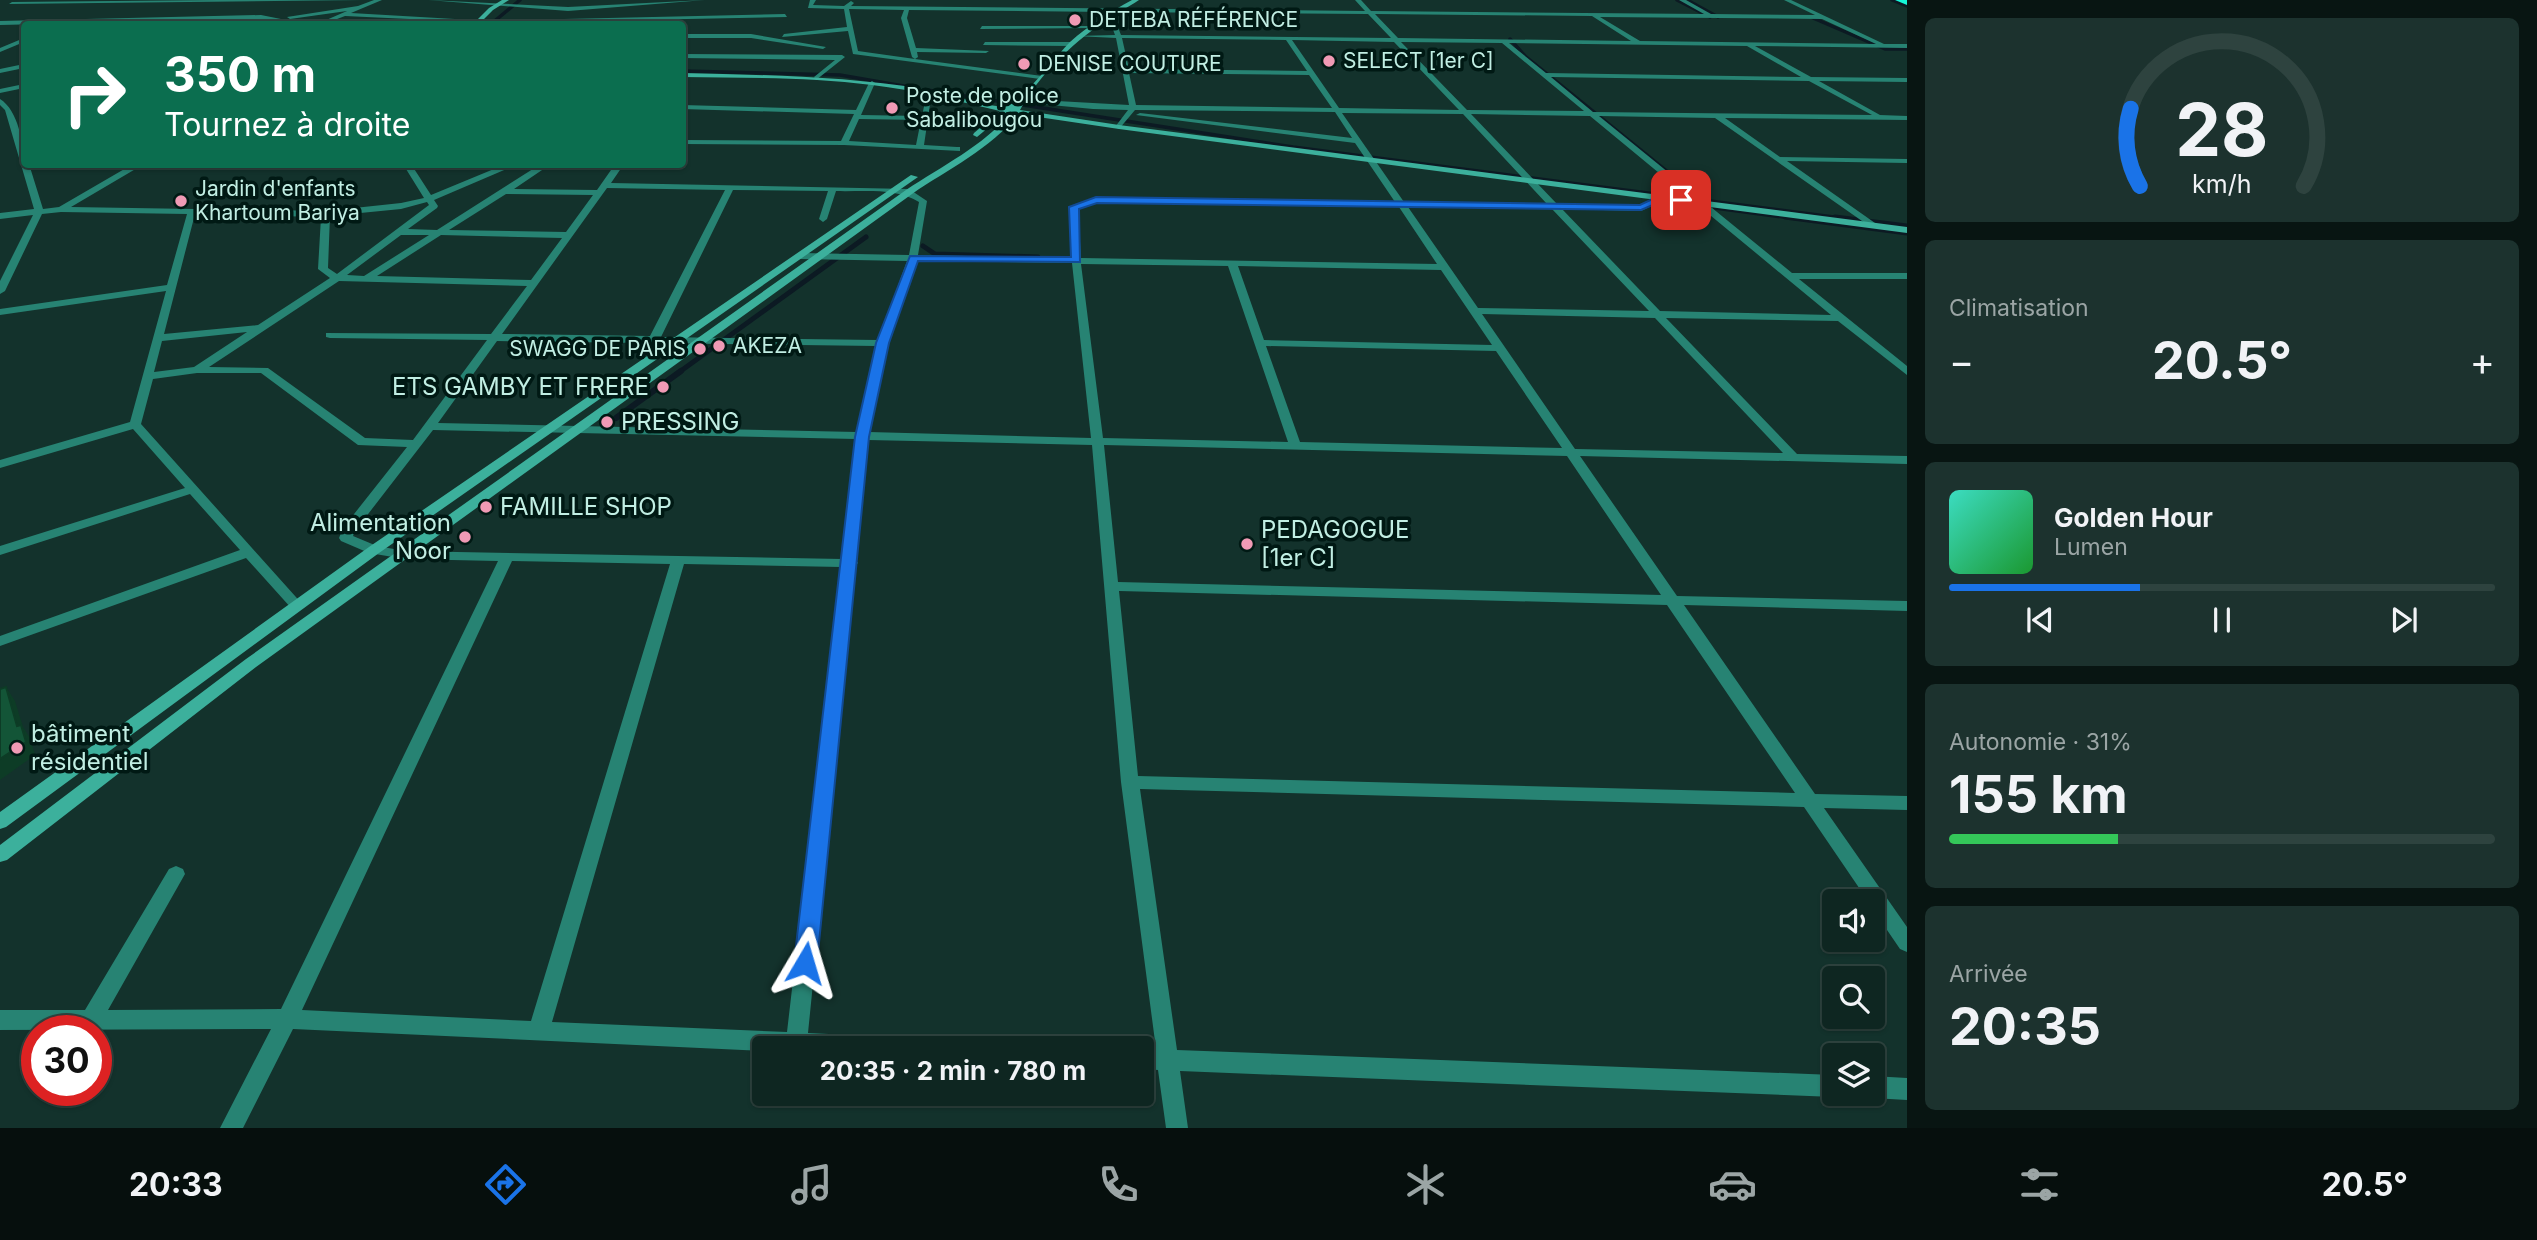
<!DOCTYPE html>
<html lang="fr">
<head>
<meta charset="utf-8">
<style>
  body { margin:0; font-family:Inter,sans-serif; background:#1c322e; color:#f1f3f6; height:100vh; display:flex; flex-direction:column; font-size:26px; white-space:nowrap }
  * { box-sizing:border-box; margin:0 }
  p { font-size:23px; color:#9ba5a5 }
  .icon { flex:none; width:38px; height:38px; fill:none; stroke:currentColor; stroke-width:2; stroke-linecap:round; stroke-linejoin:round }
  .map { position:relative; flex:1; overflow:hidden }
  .sheet { display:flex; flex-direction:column; gap:18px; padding:18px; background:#081512; width:630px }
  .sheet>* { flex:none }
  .banner { position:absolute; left:21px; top:21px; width:665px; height:147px; border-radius:7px; box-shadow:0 2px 5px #0004,0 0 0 2px #2e433f; background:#0b6e4f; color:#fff; overflow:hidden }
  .controls { position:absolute; left:1822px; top:889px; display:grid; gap:14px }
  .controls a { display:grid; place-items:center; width:63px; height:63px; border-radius:7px; background:#0e2621; box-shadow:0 2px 5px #0004,0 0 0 2px #2e433f; font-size:35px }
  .speed { position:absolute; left:21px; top:1015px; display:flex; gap:14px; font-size:35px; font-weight:700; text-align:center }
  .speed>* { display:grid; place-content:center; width:91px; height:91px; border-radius:50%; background:#0e2621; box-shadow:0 2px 5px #0004,0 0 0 2px #2e433f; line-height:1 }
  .speed .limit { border:10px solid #d22; background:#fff; color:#111 }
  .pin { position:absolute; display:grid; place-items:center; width:60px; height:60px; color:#fff; margin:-30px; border-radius:14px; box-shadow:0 4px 10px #0006 }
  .me { position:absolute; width:77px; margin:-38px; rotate:7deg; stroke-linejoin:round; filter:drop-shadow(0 0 5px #0008) }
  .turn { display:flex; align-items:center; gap:24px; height:147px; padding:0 28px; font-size:32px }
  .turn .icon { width:91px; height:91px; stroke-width:2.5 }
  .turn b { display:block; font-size:49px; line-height:60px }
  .big { font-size:52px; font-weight:700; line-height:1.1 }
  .sheet .card { flex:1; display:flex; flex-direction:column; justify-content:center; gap:10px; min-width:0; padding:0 24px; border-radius:10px; background:#1c322e }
  .sheet .dial { align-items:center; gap:0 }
  .dial svg { height:182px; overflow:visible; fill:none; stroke:#2e433f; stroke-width:7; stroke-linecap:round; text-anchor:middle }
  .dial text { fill:#f1f3f6; stroke:none }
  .song { display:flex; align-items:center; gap:21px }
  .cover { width:84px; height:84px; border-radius:10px; background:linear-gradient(135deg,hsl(170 70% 55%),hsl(130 70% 35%)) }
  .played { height:7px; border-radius:4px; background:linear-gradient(90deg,#1a73e8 35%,#2e433f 35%) }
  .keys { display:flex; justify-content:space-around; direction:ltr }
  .heat { display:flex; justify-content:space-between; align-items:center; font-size:38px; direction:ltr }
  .charge { height:10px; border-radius:5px; background:linear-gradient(90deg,#34c759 31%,#2e433f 0) }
  .trip { position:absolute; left:752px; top:1036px; width:402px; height:70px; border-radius:7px; background:#0e2621; box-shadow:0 2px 5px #0004,0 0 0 2px #2e433f; font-weight:700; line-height:70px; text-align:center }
  .tabs { display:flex; height:112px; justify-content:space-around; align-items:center; background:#060f0d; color:#9ba5a5 }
  .tabs .icon { width:49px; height:49px }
  .tabs .active { color:#1a73e8 }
  .tabs b { font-size:32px; color:#f1f3f6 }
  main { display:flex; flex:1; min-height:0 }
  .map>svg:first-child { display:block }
</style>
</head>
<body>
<main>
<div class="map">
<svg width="1907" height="1128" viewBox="0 0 1907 1128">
  <rect width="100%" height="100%" fill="#13322c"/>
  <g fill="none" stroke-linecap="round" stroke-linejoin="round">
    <path stroke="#0c1a23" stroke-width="3.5" d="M 1677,0 L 1710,17
      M 1687,0 L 1718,17
      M 1892,0 L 1907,6
      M 1813,18 L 1885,49 L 1907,49
      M 491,24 L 520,0
      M 1510,39 L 1525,56 L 1684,185 L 1714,204 L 1715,208 L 1798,219
      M 682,71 L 840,75 L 915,88
      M 927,90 L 1293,147 L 1849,219"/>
    <path stroke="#0c1a23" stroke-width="5" d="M 1785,217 L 1907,233
      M 1835,217 L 1907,226
      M 923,246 L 935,254 L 1038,257
      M 678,373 L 866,237"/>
    <path stroke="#0c1a23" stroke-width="6" d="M 616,418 L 681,371"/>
    <path fill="#278373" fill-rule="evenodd" d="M 216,0 L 362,0 L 9,4 L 12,2 Z
      M 374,0 L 382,0 L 351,13 L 455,19 L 452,21 L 345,16 L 324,24 L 317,24 L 347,11 L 290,19 L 287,17 L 358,6 Z
      M 428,0 L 568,7 L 705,0 L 568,11 Z
      M 810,0 L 816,0 L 813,5 L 844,6 L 851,1 L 854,3 L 851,6 L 1365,11 L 1355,0 L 1361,0 L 1371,11 L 1704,14 L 1679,0 L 1686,0 L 1711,14 L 1815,15 L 1784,0 L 1791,0 L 1884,44 L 1907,44 L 1907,48 L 1755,46 L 1811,77 L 1907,78 L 1907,82 L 1819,81 L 1880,115 L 1907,116 L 1907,120 L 1725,118 L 1780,157 L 1907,159 L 1907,163 L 1787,161 L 1875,223 L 1875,227 L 1872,228 L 1715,118 L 1599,116 L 1792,273 L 1907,273 L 1907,279 L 1799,279 L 1907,366 L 1907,375 L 1838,321 L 1666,318 L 1797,454 L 1907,456 L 1907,464 L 1580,456 L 1677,596 L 1907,601 L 1907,611 L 1684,605 L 1815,794 L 1907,796 L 1907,810 L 1824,808 L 1907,927 L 1907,952 L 1900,949 L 1872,908 L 1872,901 L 1868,901 L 1804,807 L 1140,789 L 1177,1050 L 1834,1075 L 1834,1094 L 1841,1094 L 1834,1097 L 1180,1071 L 1188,1128 L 1166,1128 L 1158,1070 L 1143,1069 L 1143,1049 L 1156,1049 L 1121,782 L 1092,445 L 868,440 L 856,560 L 858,563 L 855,566 L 808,1033 L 911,1038 L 919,1041 L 922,1048 L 765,1048 L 765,1051 L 293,1029 L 243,1128 L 220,1128 L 271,1029 L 0,1030 L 0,1010 L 85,1010 L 169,869 L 176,866 L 183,869 L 185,874 L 108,1010 L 281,1009 L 498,561 L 405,559 L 369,553 L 341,541 L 339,538 L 343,528 L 407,447 L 358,445 L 261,373 L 197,373 L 153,379 L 141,424 L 304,606 L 297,611 L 292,609 L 246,558 L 0,646 L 0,636 L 240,550 L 190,494 L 0,555 L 0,546 L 185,488 L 133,429 L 0,468 L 0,460 L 130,422 L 166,291 L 0,315 L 0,309 L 167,285 L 187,214 L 61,212 L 42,214 L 5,291 L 0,294 L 0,281 L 33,215 L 0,219 L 0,213 L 34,209 L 5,110 L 0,105 L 0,99 C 18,110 24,144 24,164 L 29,164 L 43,209 L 59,207 L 133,164 L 144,164 L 71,207 L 326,211 L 401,203 L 424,198 L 406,169 L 276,164 L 411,164 L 431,195 L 506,164 L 518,164 L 434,200 L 438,206 L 437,208 L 408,229 L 437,230 L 536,167 L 531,164 L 624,164 L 611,183 L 909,189 L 927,201 L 918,255 L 1071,258 L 1070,207 L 1096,197 L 1395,202 L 1355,143 L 1136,115 L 1140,113 L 1352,138 L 1335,112 L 1135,110 L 1119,129 L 1115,127 L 1128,110 L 1093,109 L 1019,102 L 1021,99 L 1129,105 L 1116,38 L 1075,36 L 1115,35 L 1107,13 L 1109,12 L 909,10 L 907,18 L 916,48 L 989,51 L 986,53 L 917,52 L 918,57 L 915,59 L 1042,76 L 1040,79 L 853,54 L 848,31 L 782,37 L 784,34 L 847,27 L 844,9 L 808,8 ZM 849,9 L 904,10 L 901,18 L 912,57 L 915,59 L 858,51 ZM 1112,12 L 1368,14 L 1391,38 L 1121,35 ZM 1375,14 L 1592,16 L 1631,41 L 1398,38 ZM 1600,17 L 1822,19 L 1876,44 L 1640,41 ZM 1122,38 L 1286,40 L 1307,71 L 1129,69 ZM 1292,40 L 1394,42 L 1459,110 L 1339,108 ZM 1401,42 L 1502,43 L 1584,111 L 1467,110 ZM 1509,43 L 1747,46 L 1801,77 L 1546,73 ZM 1129,73 L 1309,75 L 1332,108 L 1136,105 ZM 1551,77 L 1809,81 L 1872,115 L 1593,112 ZM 1342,113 L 1463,114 L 1547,204 L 1404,202 ZM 1471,114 L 1590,116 L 1831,315 L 1660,311 L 1562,209 L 1641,211 L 1664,200 L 1664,196 L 1658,196 L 1640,205 L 1557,204 ZM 545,168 L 611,170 L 597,190 L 514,189 ZM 607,188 L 725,190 L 650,336 L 502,334 ZM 733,190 L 828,191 L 819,219 L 823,222 L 827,219 L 836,191 C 863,192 895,187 919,202 L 909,255 L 801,253 L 796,256 L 801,259 L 907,261 L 878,340 L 661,337 ZM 506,194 L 593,195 L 566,232 L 449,230 ZM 427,202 L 429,205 L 337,274 L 328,268 L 330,216 L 401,209 ZM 1097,203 L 1399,207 L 1437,264 L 1081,258 L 1078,208 ZM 1408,207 L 1552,209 L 1649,311 L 1478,308 ZM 195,214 L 321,217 L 318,269 L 330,278 L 258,325 L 164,334 ZM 401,235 L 429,235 L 364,276 L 347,275 ZM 441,235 L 562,238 L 531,280 L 377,276 ZM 917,261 L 1072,263 L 1091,438 L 869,432 L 887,343 ZM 1081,264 L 1228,266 L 1288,442 L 1103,438 ZM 1238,266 L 1441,270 L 1492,345 L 1264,340 ZM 339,281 L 527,286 L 491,334 L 326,333 L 326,337 L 330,338 L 487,340 L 413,440 L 365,438 L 268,368 L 209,367 ZM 1482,314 L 1655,318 L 1783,453 L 1575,449 ZM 247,332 L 194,367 L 154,372 L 162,341 ZM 497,341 L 876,346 L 857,432 L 438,423 ZM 1266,346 L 1496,351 L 1562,448 L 1300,442 ZM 433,430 L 856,439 L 842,559 L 405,551 L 377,546 L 353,536 L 355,531 ZM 1104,445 L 1567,456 L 1661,595 L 1118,582 ZM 512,561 L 670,564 L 531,1021 L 302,1010 ZM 684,564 L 841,567 L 787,1032 L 552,1022 ZM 1119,591 L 1667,605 L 1795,793 L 1138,776 Z
      M 785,14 L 787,17 L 478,23 L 475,21 Z
      M 261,15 L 306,24 L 261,19 L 0,25 L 0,21 Z
      M 982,26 L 1088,26 L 1091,28 L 980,29 Z
      M 682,34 L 751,34 L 826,47 L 823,49 L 751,38 L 682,38 Z
      M 24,38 L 24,42 L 0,52 L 0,48 Z
      M 985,42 L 1070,42 L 1073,44 L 1070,46 L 983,45 Z
      M 682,54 L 842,55 L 845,57 L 816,80 L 814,77 L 835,60 L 682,58 Z
      M 24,64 L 24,68 L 0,73 L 0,69 Z
      M 872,81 L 875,83 L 861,115 L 922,116 L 927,92 L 932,91 L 924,145 L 957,147 L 960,147 L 960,151 L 844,145 L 682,144 L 682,140 L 841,141 L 854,114 L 682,109 L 682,105 L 856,110 L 869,83 ZM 859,119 L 921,120 L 916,145 L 849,141 Z
      M 24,84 L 24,88 L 0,93 L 0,89 Z
      M 1872,1076 L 1907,1078 L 1907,1100 L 1872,1098 L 1864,1094 L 1872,1094 Z"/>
    <path fill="#3cb09c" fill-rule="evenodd" d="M 502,0 L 509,0 L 493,10 L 479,24 L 473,24 L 489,8 Z
      M 1132,0 L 1139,0 C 1127,8 1114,14 1102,23 C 1071,45 1038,76 1020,110 L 1119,125 L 1907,227 L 1907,233 L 1119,129 L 1018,114 C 991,149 948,169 912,194 L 256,667 L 7,860 L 0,862 L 0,845 L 246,659 L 906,190 C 942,166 983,146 1011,113 L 1007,112 L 977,137 L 973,135 L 974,133 L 1000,111 C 958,101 915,90 872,85 C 809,77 746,78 682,77 L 682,73 C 763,75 843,76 923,89 C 939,91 996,110 1006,106 C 1024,100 1054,58 1070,42 C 1089,25 1110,12 1132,0 Z
      M 911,175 L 918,177 L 379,553 L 6,827 L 0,829 L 0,812 L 369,547 Z"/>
    <path fill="#16f6d7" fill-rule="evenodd" d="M 1895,0 L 1907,0 L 1907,5 Z"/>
  </g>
  <path fill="#0d3c26" d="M 6,687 L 15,701 L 23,727 L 30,738 L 35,755 L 0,780 L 0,759 L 17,726 Z"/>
  <path fill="#135537" stroke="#0d3c26" stroke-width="2" d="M 6,687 L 17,726 L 21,725 L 26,742 L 0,759 L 0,689 Z"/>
  <path fill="#1a73e8" stroke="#114b97" stroke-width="2" d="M 1661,195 L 1686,200 L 1681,203 L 1662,201 L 1641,210 L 1097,203 L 1079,209 L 1080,262 L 918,261 L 889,343 L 869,437 L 817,963 L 813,970 L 805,973 L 797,970 L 794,963 L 855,437 L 876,343 L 910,256 L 1071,257 L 1069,207 L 1096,197 L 1640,205 Z"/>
  <g fill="#f09ab5" stroke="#001914" stroke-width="2.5">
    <circle cx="1075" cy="20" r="7"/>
    <circle cx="1329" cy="61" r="7"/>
    <circle cx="1024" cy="64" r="7"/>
    <circle cx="892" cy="108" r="7"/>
    <circle cx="181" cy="201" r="7"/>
    <circle cx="719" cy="346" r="7"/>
    <circle cx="700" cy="349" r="7"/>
    <circle cx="663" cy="387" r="7"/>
    <circle cx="607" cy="422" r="7"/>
    <circle cx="486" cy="507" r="7"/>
    <circle cx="465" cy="537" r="7"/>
    <circle cx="1247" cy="544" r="7"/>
    <circle cx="17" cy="748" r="7"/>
  </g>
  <g text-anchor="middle" stroke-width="7" stroke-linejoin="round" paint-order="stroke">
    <g font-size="21" fill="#c1eee3" stroke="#001914" text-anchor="start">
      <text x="1089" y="27">DETEBA RÉFÉRENCE</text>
      <text x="1343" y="68">SELECT [1er C]</text>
      <text x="1038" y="71">DENISE COUTURE</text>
      <text x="906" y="103">Poste de police<tspan x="906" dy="24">Sabalibougou</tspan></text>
      <text x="195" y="196">Jardin d'enfants<tspan x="195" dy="24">Khartoum Bariya</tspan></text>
      <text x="733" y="353">AKEZA</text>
      <text x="686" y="356" text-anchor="end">SWAGG DE PARIS</text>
    </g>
    <g font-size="24" fill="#c1eee3" stroke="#001914" text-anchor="start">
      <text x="649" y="395" text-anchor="end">ETS GAMBY ET FRERE</text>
      <text x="621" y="430">PRESSING</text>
      <text x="500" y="515">FAMILLE SHOP</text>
      <text x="451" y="531" text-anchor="end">Alimentation<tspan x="451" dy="28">Noor</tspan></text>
      <text x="1261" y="538">PEDAGOGUE<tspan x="1261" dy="28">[1er C]</tspan></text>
      <text x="31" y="742">bâtiment<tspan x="31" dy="28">résidentiel</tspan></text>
    </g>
  </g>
</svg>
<div class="controls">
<a><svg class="icon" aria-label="sound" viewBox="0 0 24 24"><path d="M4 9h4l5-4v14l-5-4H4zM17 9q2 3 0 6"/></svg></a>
<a><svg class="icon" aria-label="search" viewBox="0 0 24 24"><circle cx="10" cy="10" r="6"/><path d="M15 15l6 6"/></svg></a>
<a><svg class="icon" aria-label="layers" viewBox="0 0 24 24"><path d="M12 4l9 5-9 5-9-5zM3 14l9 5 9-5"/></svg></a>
</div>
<div class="speed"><div class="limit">30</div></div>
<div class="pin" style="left:1681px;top:200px;background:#d93025"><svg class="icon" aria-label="arrive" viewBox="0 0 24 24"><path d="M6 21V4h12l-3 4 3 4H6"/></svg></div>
<svg class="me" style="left:805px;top:963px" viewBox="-20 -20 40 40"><path d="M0-17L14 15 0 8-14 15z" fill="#1a73e8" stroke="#fff" stroke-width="4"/></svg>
<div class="trip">20:35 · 2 min · 780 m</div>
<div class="banner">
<div class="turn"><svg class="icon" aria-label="right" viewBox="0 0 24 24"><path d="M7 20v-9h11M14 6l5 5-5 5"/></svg><div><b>350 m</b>Tournez à droite</div></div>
</div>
</div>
<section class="sheet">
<div class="card dial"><svg viewBox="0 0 100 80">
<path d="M14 69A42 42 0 1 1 86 69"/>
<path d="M14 69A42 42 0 0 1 10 35" stroke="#1a73e8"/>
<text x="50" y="56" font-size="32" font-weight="700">28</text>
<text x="50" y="72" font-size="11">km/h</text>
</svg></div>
<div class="card"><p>Climatisation</p>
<div class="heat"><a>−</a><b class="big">20.5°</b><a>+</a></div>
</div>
<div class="card">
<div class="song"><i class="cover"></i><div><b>Golden Hour</b><p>Lumen</p></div></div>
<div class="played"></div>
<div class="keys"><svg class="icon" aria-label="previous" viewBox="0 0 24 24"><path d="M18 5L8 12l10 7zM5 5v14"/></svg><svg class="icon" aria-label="pause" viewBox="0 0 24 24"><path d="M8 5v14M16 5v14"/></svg><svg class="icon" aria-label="next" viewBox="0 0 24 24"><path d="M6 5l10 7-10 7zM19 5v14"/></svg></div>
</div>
<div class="card"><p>Autonomie · 31%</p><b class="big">155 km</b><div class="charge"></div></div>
<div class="card"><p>Arrivée</p><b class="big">20:35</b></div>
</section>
</main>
<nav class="tabs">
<b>20:33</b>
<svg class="icon active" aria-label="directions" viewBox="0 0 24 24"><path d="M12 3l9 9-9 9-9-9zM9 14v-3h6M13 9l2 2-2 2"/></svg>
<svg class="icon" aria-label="music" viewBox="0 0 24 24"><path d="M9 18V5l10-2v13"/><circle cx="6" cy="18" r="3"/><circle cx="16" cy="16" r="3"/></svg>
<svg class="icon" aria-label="phone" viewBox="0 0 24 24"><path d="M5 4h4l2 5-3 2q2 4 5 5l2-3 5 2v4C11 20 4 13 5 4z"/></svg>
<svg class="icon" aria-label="climate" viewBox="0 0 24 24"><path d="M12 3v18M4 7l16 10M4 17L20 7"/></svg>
<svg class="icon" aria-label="car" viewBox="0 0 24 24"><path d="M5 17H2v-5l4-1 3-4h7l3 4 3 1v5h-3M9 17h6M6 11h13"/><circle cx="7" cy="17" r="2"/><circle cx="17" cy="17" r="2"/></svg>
<svg class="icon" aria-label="filters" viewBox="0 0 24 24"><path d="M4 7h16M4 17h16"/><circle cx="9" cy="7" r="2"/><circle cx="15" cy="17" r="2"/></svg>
<b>20.5°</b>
</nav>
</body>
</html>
